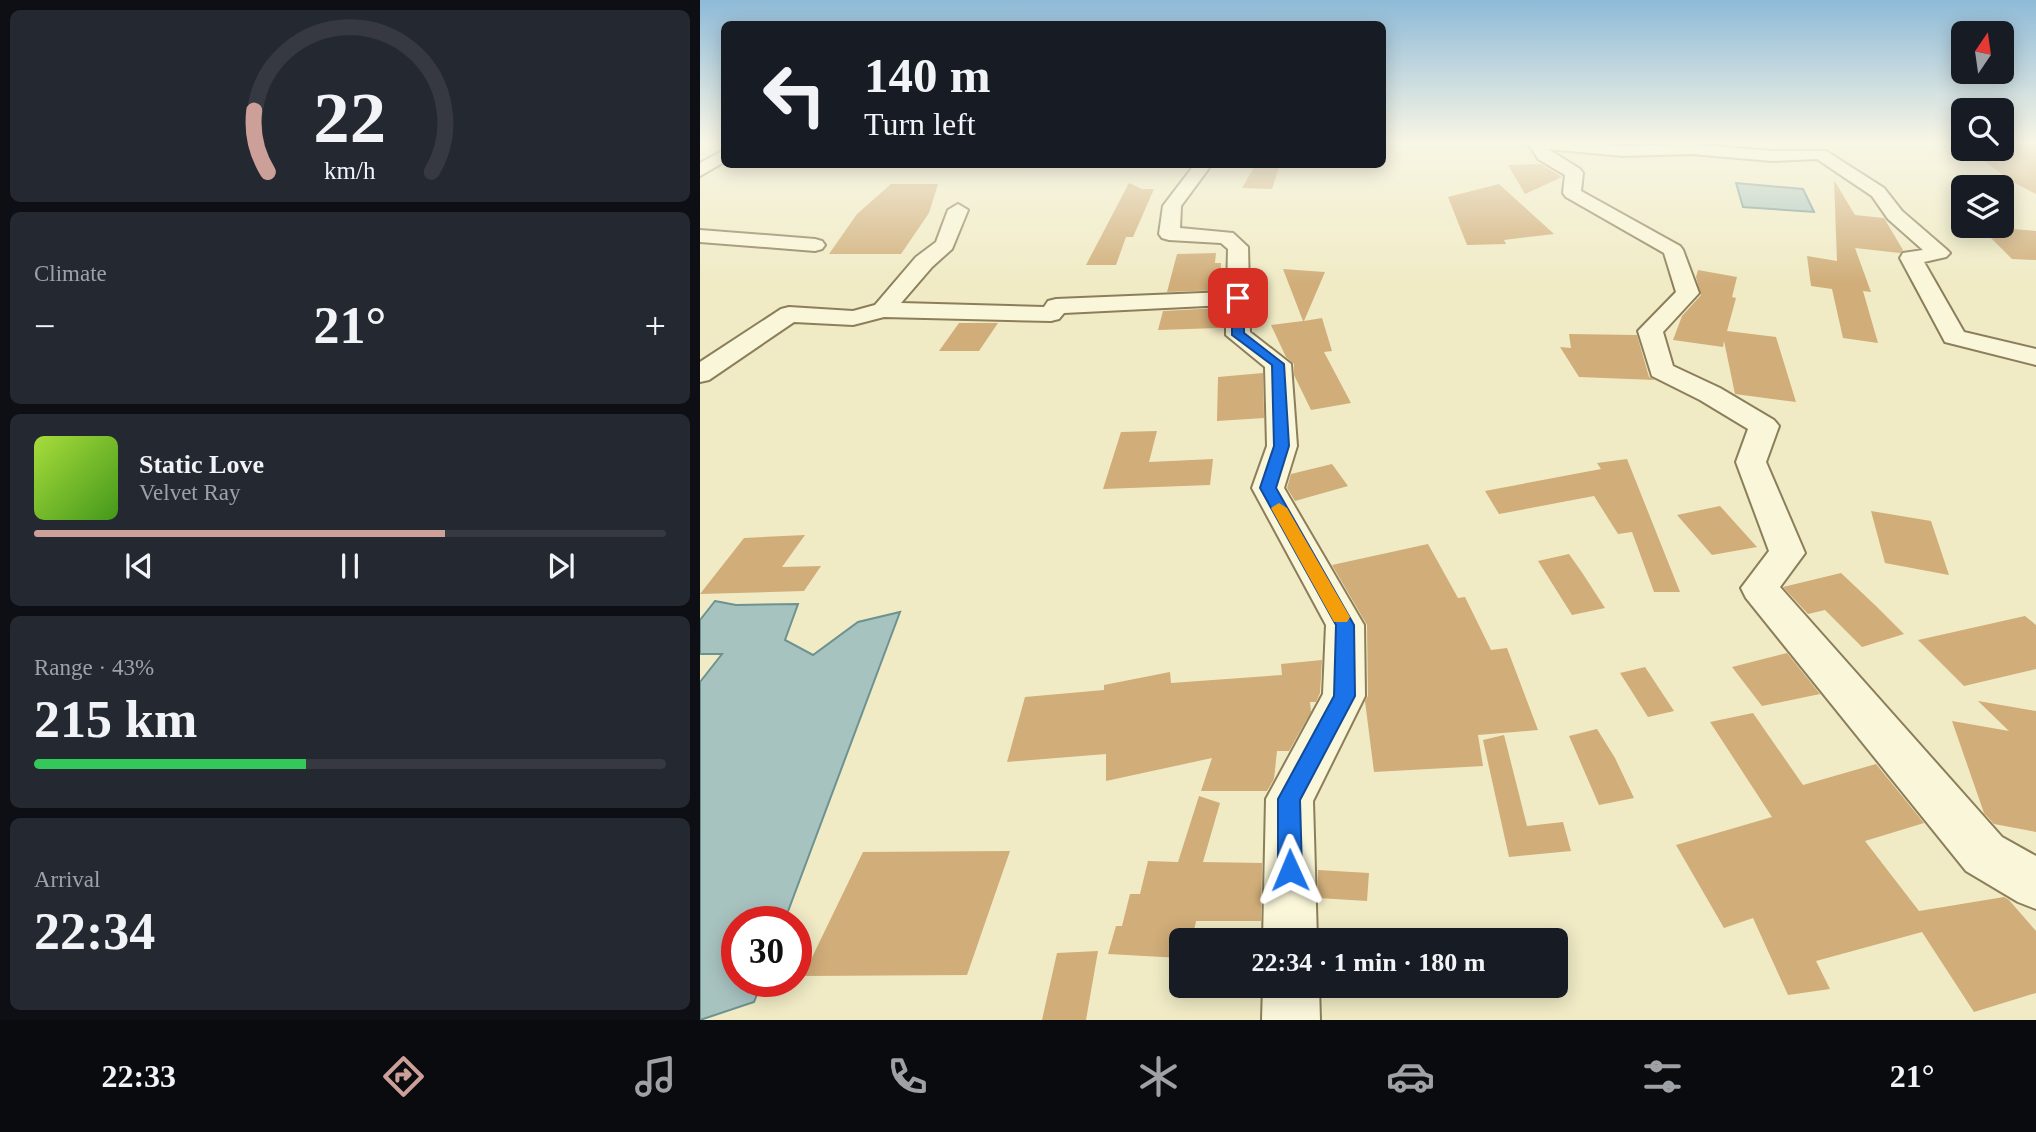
<!DOCTYPE html>
<html lang="en">
<head>
<meta charset="utf-8">
<style>
  body { margin:0; font-family:"Times New Roman",serif; background:#242831; color:#f1f3f6; height:100vh; display:flex; flex-direction:column; font-size:26px; white-space:nowrap }
  * { box-sizing:border-box; margin:0 }
  p { font-size:23px; color:#9ea1a6 }
  .icon { flex:none; width:38px; height:38px; fill:none; stroke:currentColor; stroke-width:2; stroke-linecap:round; stroke-linejoin:round }
  .map { position:relative; flex:1; overflow:hidden }
  .panel { display:flex; flex-direction:column; gap:10px; padding:10px; background:#0d0f14; width:700px }
  .panel>* { flex:none }
  .guide { position:absolute; left:21px; top:21px; width:665px; height:147px; border-radius:10px; box-shadow:0 4px 18px #0003; background:#171b24; color:#f1f3f6; overflow:hidden }
  .needle { width:46px; rotate:13deg }
  .controls { position:absolute; left:1251px; top:21px; display:grid; gap:14px }
  .controls a { display:grid; place-items:center; width:63px; height:63px; border-radius:10px; background:#171b24; box-shadow:0 4px 18px #0003; font-size:35px }
  .speed { position:absolute; left:21px; top:906px; display:flex; gap:14px; font-size:35px; font-weight:700; text-align:center }
  .speed>* { display:grid; place-content:center; width:91px; height:91px; border-radius:50%; background:#171b24; box-shadow:0 4px 18px #0003; line-height:1 }
  .speed .limit { border:10px solid #d22; background:#fff; color:#111 }
  .pin { position:absolute; display:grid; place-items:center; width:60px; height:60px; color:#fff; margin:-30px; border-radius:14px; box-shadow:0 4px 10px #0006 }
  .me { position:absolute; width:77px; margin:-38px; rotate:359deg; stroke-linejoin:round; filter:drop-shadow(0 0 5px #0008) }
  .turn { display:flex; align-items:center; gap:24px; height:147px; padding:0 28px; font-size:32px }
  .turn .icon { width:91px; height:91px; stroke-width:2.5 }
  .turn b { display:block; font-size:49px; line-height:60px }
  .big { font-size:52px; font-weight:700; line-height:1.1 }
  .panel .card { flex:1; display:flex; flex-direction:column; justify-content:center; gap:10px; min-width:0; padding:0 24px; border-radius:10px; background:#242831 }
  .panel .dial { align-items:center; gap:0 }
  .dial svg { height:182px; overflow:visible; fill:none; stroke:#363941; stroke-width:7; stroke-linecap:round; text-anchor:middle }
  .dial text { fill:#f1f3f6; stroke:none }
  .song { display:flex; align-items:center; gap:21px }
  .cover { width:84px; height:84px; border-radius:10px; background:linear-gradient(135deg,hsl(80 70% 55%),hsl(100 70% 35%)) }
  .played { height:7px; border-radius:4px; background:linear-gradient(90deg,#cca099 65%,#363941 65%) }
  .keys { display:flex; justify-content:space-around; direction:ltr }
  .heat { display:flex; justify-content:space-between; align-items:center; font-size:38px; direction:ltr }
  .charge { height:10px; border-radius:5px; background:linear-gradient(90deg,#34c759 43%,#363941 0) }
  .trip { position:absolute; left:469px; top:928px; width:399px; height:70px; border-radius:10px; background:#171b24; box-shadow:0 4px 18px #0003; font-weight:700; line-height:70px; text-align:center }
  .tabs { display:flex; height:112px; justify-content:space-around; align-items:center; background:#090b0e; color:#9ea1a6 }
  .tabs .icon { width:49px; height:49px }
  .tabs .selected { color:#cca099 }
  .tabs b { font-size:32px; color:#f1f3f6 }
  main { display:flex; flex:1; min-height:0 }
  .map>svg:first-child { display:block }
</style>
</head>
<body>
<main>
<section class="panel">
<div class="card dial"><svg viewBox="0 0 100 80">
<path d="M14 69A42 42 0 1 1 86 69"/>
<path d="M14 69A42 42 0 0 1 8 42" stroke="#cca099"/>
<text x="50" y="56" font-size="32" font-weight="700">22</text>
<text x="50" y="72" font-size="11">km/h</text>
</svg></div>
<div class="card"><p>Climate</p>
<div class="heat"><a>−</a><b class="big">21°</b><a>+</a></div>
</div>
<div class="card">
<div class="song"><i class="cover"></i><div><b>Static Love</b><p>Velvet Ray</p></div></div>
<div class="played"></div>
<div class="keys"><svg class="icon" aria-label="previous" viewBox="0 0 24 24"><path d="M18 5L8 12l10 7zM5 5v14"/></svg><svg class="icon" aria-label="pause" viewBox="0 0 24 24"><path d="M8 5v14M16 5v14"/></svg><svg class="icon" aria-label="next" viewBox="0 0 24 24"><path d="M6 5l10 7-10 7zM19 5v14"/></svg></div>
</div>
<div class="card"><p>Range · 43%</p><b class="big">215 km</b><div class="charge"></div></div>
<div class="card"><p>Arrival</p><b class="big">22:34</b></div>
</section>
<div class="map">
<svg width="1336" height="1020" viewBox="0 0 1336 1020">
  <rect width="100%" height="100%" fill="#f0ebc5"/>
  <path fill="#a7c3c0" stroke="#6d9290" stroke-width="2" d="M 1036,183 L 1103,189 L 1114,212 L 1043,207 Z
    M 15,601 L 36,605 L 98,604 L 85,640 L 113,655 L 158,622 L 200,612 L 84,922 L 37,922 L 37,982 L 62,982 L 54,1002 L 0,1020 L 0,682 L 22,654 L 0,654 L 0,620 Z"/>
  <path fill="#d0ad79" d="M 1302,141 L 1336,141 L 1336,194 L 1311,181 L 1268,149 L 1302,149 Z
    M 556,164 L 580,164 L 572,189 L 542,188 Z
    M 841,164 L 862,177 L 825,194 L 808,165 Z
    M 1134,180 L 1155,215 L 1184,218 L 1203,250 L 1200,253 L 1155,248 L 1171,292 L 1163,291 L 1178,343 L 1143,338 L 1132,289 L 1111,286 L 1107,256 L 1137,261 Z
    M 429,183 L 442,189 L 454,189 L 433,237 L 426,237 L 416,265 L 386,265 Z
    M 191,184 L 238,184 L 229,213 L 201,254 L 129,254 L 157,214 Z
    M 799,184 L 854,234 L 804,240 L 806,244 L 767,245 L 748,197 Z
    M 1279,226 L 1336,231 L 1336,260 L 1312,259 Z
    M 516,253 L 515,263 L 521,263 L 520,290 L 467,292 L 477,254 Z
    M 583,269 L 625,272 L 604,321 L 622,318 L 632,351 L 624,352 L 651,403 L 611,410 L 594,375 L 594,364 L 586,357 L 571,325 L 603,321 Z
    M 998,270 L 1037,277 L 1032,297 L 1036,298 L 1027,331 L 1076,337 L 1096,402 L 1035,394 L 1024,341 L 1023,347 L 973,340 L 982,316 L 1001,295 L 996,277 Z
    M 519,308 L 518,328 L 458,330 L 463,311 Z
    M 259,323 L 298,323 L 279,351 L 239,351 Z
    M 869,334 L 937,335 L 949,377 L 955,380 L 879,377 L 860,347 L 871,348 Z
    M 563,373 L 564,418 L 517,421 L 518,377 Z
    M 457,431 L 449,462 L 513,459 L 510,485 L 403,489 L 421,432 Z
    M 927,459 L 980,592 L 954,592 L 932,532 L 918,534 L 894,496 L 799,514 L 785,491 L 901,469 L 897,463 Z
    M 632,464 L 648,486 L 595,501 L 587,488 L 591,474 Z
    M 1020,506 L 1057,547 L 1012,555 L 977,515 Z
    M 1171,511 L 1231,521 L 1249,575 L 1185,563 Z
    M 105,535 L 82,567 L 121,566 L 104,591 L 0,594 L 44,538 Z
    M 728,544 L 758,598 L 765,597 L 791,650 L 807,648 L 838,730 L 778,735 L 783,766 L 674,772 L 665,701 L 668,696 L 667,625 L 632,565 Z
    M 869,554 L 883,574 L 905,608 L 872,615 L 838,561 Z
    M 1141,573 L 1176,606 L 1204,634 L 1162,647 L 1125,610 L 1108,614 L 1083,587 Z
    M 1325,616 L 1336,625 L 1336,669 L 1264,686 L 1218,640 Z
    M 1087,653 L 1120,694 L 1062,706 L 1032,667 Z
    M 622,660 L 620,693 L 616,702 L 610,702 L 611,712 L 589,751 L 577,751 L 574,779 L 567,791 L 501,791 L 512,758 L 406,781 L 406,754 L 307,762 L 325,697 L 404,690 L 404,685 L 470,672 L 471,683 L 582,675 L 581,664 Z
    M 945,667 L 974,711 L 948,717 L 920,673 Z
    M 1278,701 L 1336,711 L 1336,832 L 1294,824 L 1284,813 L 1252,721 L 1309,731 Z
    M 1053,713 L 1103,785 L 1176,764 L 1224,823 L 1165,841 L 1219,911 L 1304,897 L 1309,900 L 1336,931 L 1336,993 L 1274,1012 L 1222,932 L 1116,961 L 1130,989 L 1088,995 L 1053,918 L 1024,928 L 976,845 L 1072,817 L 1010,722 Z
    M 897,729 L 915,758 L 934,798 L 899,805 L 869,736 Z
    M 804,735 L 827,826 L 863,822 L 871,851 L 809,857 L 783,740 Z
    M 499,796 L 520,803 L 503,862 L 562,863 L 561,921 L 496,921 L 492,940 L 481,940 L 481,958 L 408,954 L 416,926 L 422,926 L 430,894 L 440,894 L 448,861 L 478,862 Z
    M 310,851 L 267,975 L 103,976 L 163,852 Z
    M 618,870 L 669,873 L 667,901 L 618,898 Z
    M 398,951 L 386,1020 L 342,1020 L 357,953 Z"/>
  <g fill="none" stroke-linecap="round" stroke-linejoin="round">
    <g stroke="#8c7e5a" stroke-width="4">
      <path id="minor" d="M 827,141 L 864,141 L 923,146 L 992,144 L 1072,151 L 1126,151 L 1184,188 L 1202,211 L 1246,249 L 1250,253 L 1246,257 L 1224,262 L 1264,332 L 1336,349 L 1336,365 L 1245,342 L 1200,258 L 1203,253 L 1223,250 L 1188,219 L 1172,196 L 1117,159 L 1072,161 L 992,154 L 923,156 L 848,149 L 880,169 L 883,173 L 881,191 L 980,246 L 983,250 L 999,293 L 963,332 L 973,366 L 1020,388 L 1074,420 L 1079,426 L 1066,462 L 1105,553 L 1080,587 L 1302,837 L 1336,856 L 1336,909 L 1318,902 L 1266,871 L 1046,598 L 1041,588 L 1069,551 L 1036,462 L 1048,429 L 1000,400 L 952,376 L 938,331 L 976,292 L 964,253 L 866,197 L 863,193 L 865,175 L 838,159 Z
        M 24,150 L 24,162 L 0,176 L 0,163 Z
        M 495,164 L 512,164 L 481,206 L 480,228 L 533,233 L 548,247 L 550,332 L 591,364 L 597,446 L 584,488 L 664,625 L 665,696 L 613,801 L 617,940 L 563,940 L 566,799 L 623,694 L 626,625 L 552,488 L 567,446 L 565,367 L 526,335 L 526,305 L 364,313 L 359,319 L 351,321 L 184,317 L 153,325 L 94,322 L 9,380 L 0,382 L 0,362 L 81,309 L 89,307 L 153,311 L 175,305 L 216,257 L 236,242 L 248,210 L 258,204 L 268,210 L 252,249 L 232,267 L 201,303 L 344,307 L 348,301 L 356,299 L 527,292 L 528,249 L 521,243 L 469,240 L 462,238 L 459,234 L 463,206 Z
        M 0,230 L 115,239 L 122,241 L 125,245 L 122,249 L 115,251 L 0,242 Z
        M 563,985 L 619,985 L 620,1020 L 562,1020 Z"/>
    </g>
    <use href="#minor" fill="#faf6d9" fill-rule="evenodd"/>
  </g>
  <linearGradient id="sky" x2="0" y2="1"><stop stop-color="#8ebad8"/><stop offset="0.5" stop-color="#f8f6e5"/><stop offset="1" stop-color="#f8f6e5" stop-opacity="0"/></linearGradient>
  <rect width="1336" height="284" fill="url(#sky)"/>
  <path fill="#1a73e8" stroke="#114b97" stroke-width="2" d="M 538,295 L 544,298 L 544,333 L 584,364 L 589,446 L 576,488 L 654,625 L 655,696 L 600,800 L 602,870 L 598,878 L 590,882 L 581,878 L 578,870 L 578,799 L 634,696 L 636,625 L 560,488 L 574,446 L 572,365 L 532,335 L 532,298 Z"/>
  <path fill="#f59e0b" d="M 579,503 L 587,508 L 647,612 L 650,617 L 647,622 L 634,622 L 571,508 Z"/>
</svg>
<div class="controls">
<a><svg class="needle" viewBox="-14 -14 28 28"><path d="M0-13l5 13h-10z" fill="#e53935"/><path d="M0 13l5-13h-10z" fill="#9ea1a6"/></svg></a>
<a><svg class="icon" aria-label="search" viewBox="0 0 24 24"><circle cx="10" cy="10" r="6"/><path d="M15 15l6 6"/></svg></a>
<a><svg class="icon" aria-label="layers" viewBox="0 0 24 24"><path d="M12 4l9 5-9 5-9-5zM3 14l9 5 9-5"/></svg></a>
</div>
<div class="speed"><div class="limit">30</div></div>
<div class="pin" style="left:538px;top:298px;background:#d93025"><svg class="icon" aria-label="arrive" viewBox="0 0 24 24"><path d="M6 21V4h12l-3 4 3 4H6"/></svg></div>
<svg class="me" style="left:590px;top:870px" viewBox="-20 -20 40 40"><path d="M0-17L14 15 0 8-14 15z" fill="#1a73e8" stroke="#fff" stroke-width="4"/></svg>
<div class="trip">22:34 · 1 min · 180 m</div>
<div class="guide">
<div class="turn"><svg class="icon" aria-label="left" viewBox="0 0 24 24"><path d="M17 20v-9H6M10 6l-5 5 5 5"/></svg><div><b>140 m</b>Turn left</div></div>
</div>
</div>
</main>
<nav class="tabs">
<b>22:33</b>
<svg class="icon selected" aria-label="directions" viewBox="0 0 24 24"><path d="M12 3l9 9-9 9-9-9zM9 14v-3h6M13 9l2 2-2 2"/></svg>
<svg class="icon" aria-label="music" viewBox="0 0 24 24"><path d="M9 18V5l10-2v13"/><circle cx="6" cy="18" r="3"/><circle cx="16" cy="16" r="3"/></svg>
<svg class="icon" aria-label="phone" viewBox="0 0 24 24"><path d="M5 4h4l2 5-3 2q2 4 5 5l2-3 5 2v4C11 20 4 13 5 4z"/></svg>
<svg class="icon" aria-label="climate" viewBox="0 0 24 24"><path d="M12 3v18M4 7l16 10M4 17L20 7"/></svg>
<svg class="icon" aria-label="car" viewBox="0 0 24 24"><path d="M5 17H2v-5l4-1 3-4h7l3 4 3 1v5h-3M9 17h6M6 11h13"/><circle cx="7" cy="17" r="2"/><circle cx="17" cy="17" r="2"/></svg>
<svg class="icon" aria-label="filters" viewBox="0 0 24 24"><path d="M4 7h16M4 17h16"/><circle cx="9" cy="7" r="2"/><circle cx="15" cy="17" r="2"/></svg>
<b>21°</b>
</nav>
</body>
</html>
